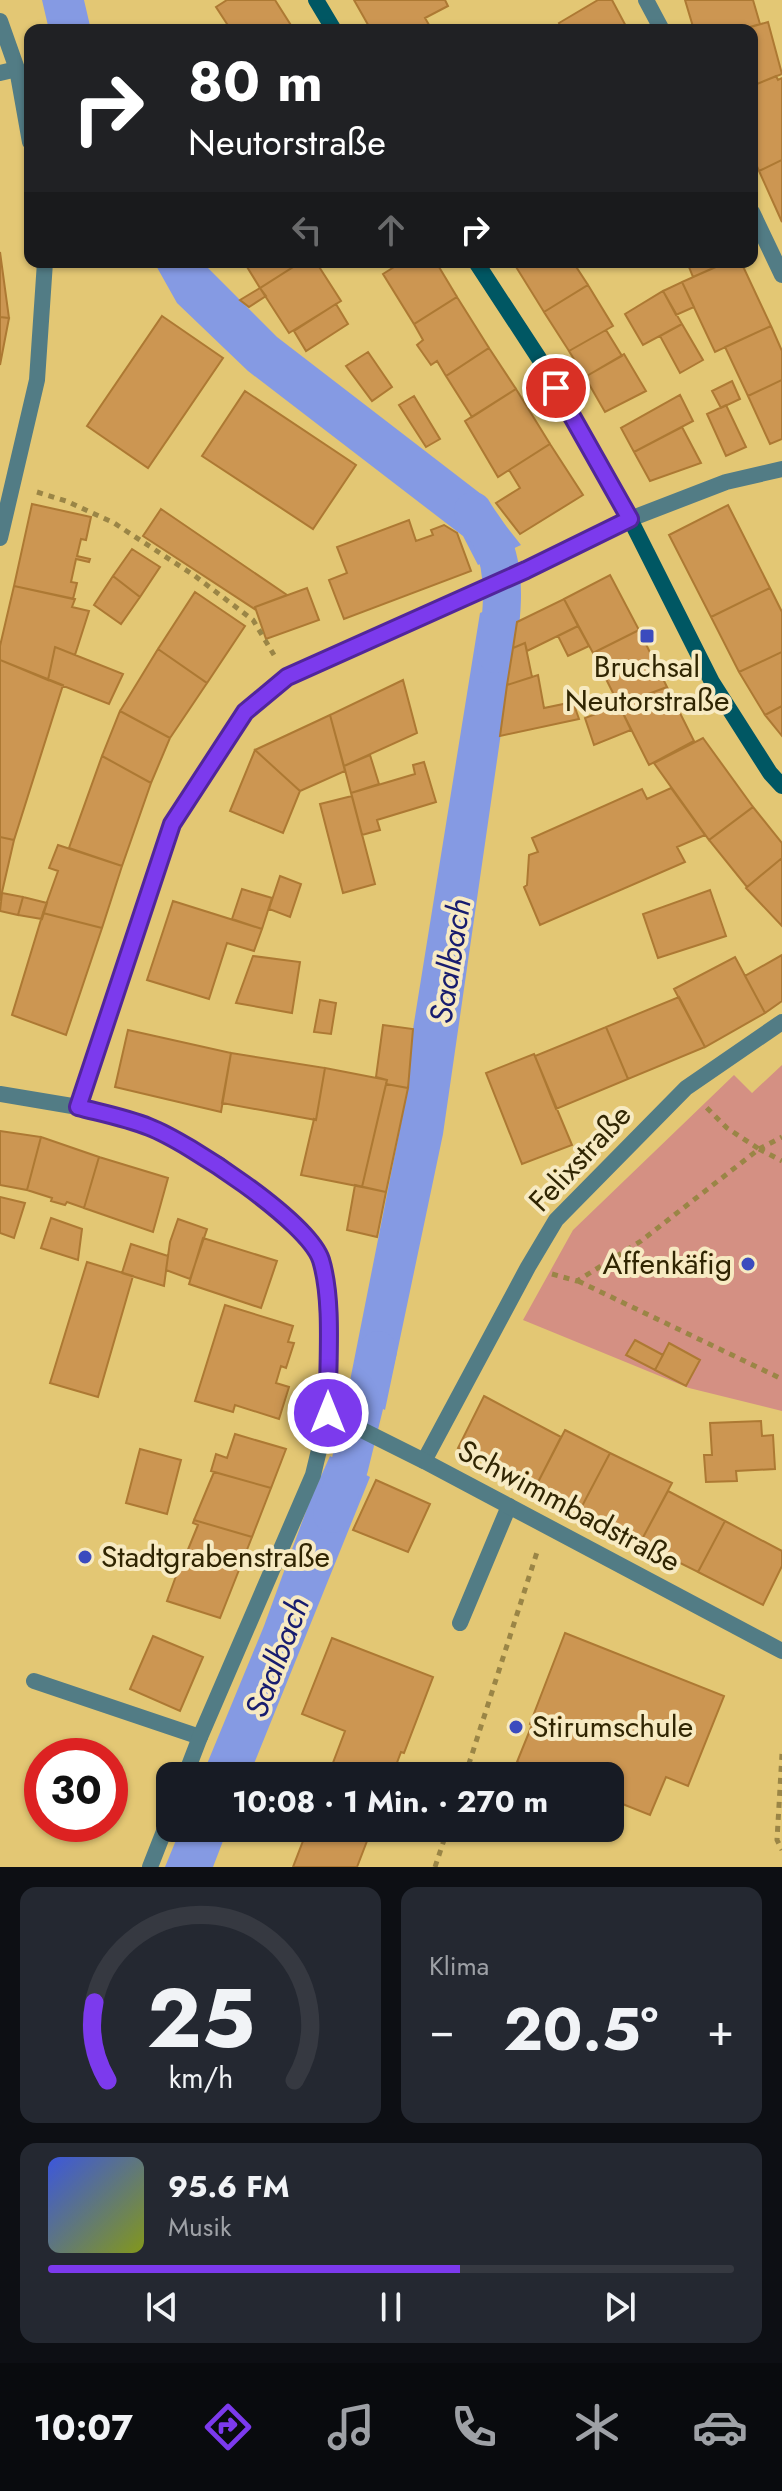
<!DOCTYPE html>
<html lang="de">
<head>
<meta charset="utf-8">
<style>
  body { margin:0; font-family:Jost,sans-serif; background:#242831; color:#f1f3f6; height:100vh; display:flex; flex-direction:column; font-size:30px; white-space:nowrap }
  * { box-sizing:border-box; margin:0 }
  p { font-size:26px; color:#9ea1a6 }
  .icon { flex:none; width:44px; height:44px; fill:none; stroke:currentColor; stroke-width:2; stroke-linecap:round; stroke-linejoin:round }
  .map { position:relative; height:1867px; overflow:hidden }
  .drawer { display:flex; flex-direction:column; gap:20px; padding:20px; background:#0d0f14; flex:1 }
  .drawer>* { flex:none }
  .top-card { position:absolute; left:24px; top:24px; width:734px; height:244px; border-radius:16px; box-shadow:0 2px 6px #0004; background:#202124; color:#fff; overflow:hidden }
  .speed { position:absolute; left:24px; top:1738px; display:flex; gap:16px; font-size:40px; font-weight:700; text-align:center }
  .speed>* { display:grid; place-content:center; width:104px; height:104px; border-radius:50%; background:#171b24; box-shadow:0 2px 6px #0004; line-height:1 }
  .speed .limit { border:12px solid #d22; background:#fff; color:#111 }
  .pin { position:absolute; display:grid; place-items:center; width:68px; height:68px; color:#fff; margin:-34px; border:4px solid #fff; border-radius:50%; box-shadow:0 2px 8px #0007 }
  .me { position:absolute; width:88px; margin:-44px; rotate:0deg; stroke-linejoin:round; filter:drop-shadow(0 0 6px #0008) }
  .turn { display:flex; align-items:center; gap:28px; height:168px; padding:0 32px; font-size:36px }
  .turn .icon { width:104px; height:104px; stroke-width:2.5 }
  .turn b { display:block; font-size:56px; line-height:68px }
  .lanes { display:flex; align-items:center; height:76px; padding:0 32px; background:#0003; justify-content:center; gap:40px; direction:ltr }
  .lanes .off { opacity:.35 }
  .big { font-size:60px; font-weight:700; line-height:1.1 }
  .drawer .widget { flex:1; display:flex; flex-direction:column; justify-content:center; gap:12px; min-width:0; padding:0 28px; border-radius:16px; background:#242831 }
  .drawer .dial { align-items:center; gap:0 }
  .dial svg { height:208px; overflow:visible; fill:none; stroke:#363941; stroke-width:7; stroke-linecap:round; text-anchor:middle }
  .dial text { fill:#f1f3f6; stroke:none }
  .song { display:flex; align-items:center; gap:24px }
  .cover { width:96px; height:96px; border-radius:12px; background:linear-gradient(135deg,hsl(230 70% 55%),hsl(70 70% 35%)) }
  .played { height:8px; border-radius:4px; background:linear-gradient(90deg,#7c3aed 60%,#363941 60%) }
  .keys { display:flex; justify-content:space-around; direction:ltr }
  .heat { display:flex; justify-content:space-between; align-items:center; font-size:44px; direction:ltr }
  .drawer .tiles { flex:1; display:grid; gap:20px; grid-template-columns:1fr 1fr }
  .widget:last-child { grid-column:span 2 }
  .trip { position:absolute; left:156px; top:1762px; width:468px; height:80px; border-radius:16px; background:#171b24; box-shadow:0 2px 6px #0004; font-weight:700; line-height:80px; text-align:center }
  .dock { display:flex; height:128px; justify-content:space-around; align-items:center; background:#090b0e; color:#9ea1a6 }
  .dock .icon { width:56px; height:56px }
  .dock .current { color:#7c3aed }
  .dock b { font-size:36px; color:#f1f3f6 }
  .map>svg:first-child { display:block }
</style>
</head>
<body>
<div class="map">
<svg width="782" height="1867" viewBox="0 0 782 1867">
  <rect width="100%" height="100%" fill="#e3c774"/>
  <path fill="#d49083" d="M 782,1065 L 782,1411 L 689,1388 L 523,1320 L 573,1230 L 734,1075 L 752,1093 Z"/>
  <path fill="#859ae3" d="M 42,0 L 84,0 L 91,30 L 49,30 Z
    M 154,262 L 202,262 L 277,337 L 481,494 L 521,545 L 478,565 L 463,536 L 248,371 L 177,303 Z
    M 518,596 L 517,622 L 443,1134 L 385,1410 L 348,1391 L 408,1088 L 413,1029 L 480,613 Z
    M 330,1456 L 370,1477 L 249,1776 L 202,1776 L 264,1626 L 309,1503 Z
    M 181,1828 L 228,1828 L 213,1867 L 165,1867 Z"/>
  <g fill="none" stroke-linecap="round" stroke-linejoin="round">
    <path stroke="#859ae3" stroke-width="38" d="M 473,511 C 478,520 485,528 490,537 C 508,572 502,617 496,654
      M 332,1514 L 349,1468 L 378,1350"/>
  </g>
  <path fill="#cc9652" stroke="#ad7933" stroke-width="2" d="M 227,0 L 275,0 L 294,30 L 231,30 L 216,7 Z
    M 354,0 L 445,0 L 448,6 L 425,18 L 432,30 L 371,30 Z
    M 598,0 L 612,0 L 628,30 L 563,30 L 559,23 Z
    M 685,0 L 753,0 L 760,24 L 740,30 L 694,30 Z
    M 768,22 L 782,74 L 752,86 L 752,30 L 740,30 Z
    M 776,76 L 778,80 L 782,78 L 782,160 L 759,171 L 752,155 L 752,86 Z
    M 782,160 L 782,222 L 759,171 Z
    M 0,252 L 9,318 L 0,317 Z
    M 244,262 L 301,262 L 260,288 Z
    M 301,262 L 316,262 L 341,301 L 289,333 L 260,288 Z
    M 402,262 L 436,262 L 457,297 L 414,324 L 383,274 Z
    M 513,262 L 573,262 L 588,285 L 544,312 Z
    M 687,262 L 727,262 L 693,277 Z
    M 727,262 L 741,262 L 771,326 L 715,352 L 682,282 Z
    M 682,282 L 694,307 L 676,315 L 663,291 Z
    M 588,285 L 613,326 L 569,351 L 544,312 Z
    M 260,288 L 266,296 L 249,307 L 240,300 Z
    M 663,291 L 682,324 L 643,345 L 625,314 Z
    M 457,297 L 489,348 L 446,376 L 437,361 L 431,365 L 417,345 L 423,340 L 414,324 Z
    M 336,304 L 348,324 L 306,351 L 294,331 Z
    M 162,316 L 223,358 L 148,468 L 87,426 Z
    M 0,317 L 9,318 L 0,365 Z
    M 682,324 L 703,360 L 680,373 L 660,336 Z
    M 771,326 L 782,351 L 782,380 L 748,396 L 725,347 Z
    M 606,330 L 622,356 L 585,377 L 569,351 Z
    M 489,348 L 516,389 L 472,417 L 446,376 Z
    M 368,352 L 392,387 L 372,401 L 346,366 Z
    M 624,354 L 646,391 L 605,412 L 585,377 Z
    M 782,380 L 782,439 L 770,444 L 748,396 Z
    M 732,381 L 740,399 L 721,408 L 712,391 Z
    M 516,389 L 550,444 L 498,477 L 465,421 Z
    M 245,391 L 356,465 L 313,529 L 202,456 Z
    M 680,395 L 693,421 L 634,452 L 621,428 Z
    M 414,396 L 440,439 L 426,447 L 399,405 Z
    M 726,405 L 746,447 L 726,456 L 707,414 Z
    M 682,427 L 701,463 L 650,481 L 634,452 Z
    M 550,444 L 583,495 L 520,534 L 496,503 L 520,488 L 509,470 Z
    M 32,504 L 91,517 L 86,540 L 81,539 L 77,556 L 90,559 L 89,562 L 76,559 L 71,582 L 77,583 L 73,599 L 14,586 Z
    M 728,505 L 770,588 L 711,617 L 669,535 Z
    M 161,509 L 287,595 L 255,607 L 256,610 L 143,536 Z
    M 409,520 L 416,541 L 433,535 L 431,530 L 444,525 L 457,533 L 471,571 L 344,619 L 329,580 L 347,573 L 337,547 Z
    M 132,549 L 160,567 L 140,597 L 113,576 Z
    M 610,575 L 639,630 L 593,653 L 564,599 Z
    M 113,576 L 140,597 L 121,624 L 94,605 Z
    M 14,586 L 75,599 L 72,607 L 89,611 L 75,655 L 55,647 L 48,680 L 0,660 L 0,646 Z
    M 307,588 L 319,620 L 266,639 L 255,607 Z
    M 770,588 L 782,612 L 782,652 L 739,672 L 711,617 Z
    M 195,592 L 245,626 L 207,683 L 158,649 Z
    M 564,599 L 578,626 L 527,651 L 525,643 L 513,648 L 517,622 Z
    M 578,626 L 589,646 L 568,656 L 558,636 Z
    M 639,630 L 667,687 L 619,705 L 593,653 Z
    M 525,643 L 532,677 L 507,685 L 513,648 Z
    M 55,647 L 123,674 L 109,704 L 48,680 Z
    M 158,649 L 207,683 L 170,738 L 120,711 Z
    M 782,652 L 782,706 L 765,715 L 739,672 Z
    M 0,660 L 63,685 L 14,840 L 0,837 Z
    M 538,675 L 544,708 L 573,702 L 579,719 L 500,736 L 507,685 Z
    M 403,680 L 417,733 L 344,766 L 330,715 Z
    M 667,687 L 694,741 L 649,765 L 619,705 Z
    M 619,705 L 631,730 L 594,745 L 585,718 Z
    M 782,706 L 782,736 L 765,715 Z
    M 120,711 L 170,738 L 151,783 L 102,756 Z
    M 330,715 L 345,771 L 300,791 L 255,750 Z
    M 703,738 L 753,807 L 709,840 L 654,763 Z
    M 255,750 L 300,791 L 283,833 L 230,811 Z
    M 370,755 L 379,784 L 351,793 L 344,766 Z
    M 102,756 L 151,783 L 122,866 L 69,848 Z
    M 424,762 L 436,802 L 377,820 L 380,830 L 362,835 L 351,793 L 415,774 L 413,765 Z
    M 671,788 L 705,835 L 677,847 L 685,862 L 540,925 L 524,887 L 527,885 L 529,855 L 538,852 L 532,838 L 642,789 L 647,799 Z
    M 352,796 L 375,884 L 343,893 L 320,804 Z
    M 753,807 L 782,843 L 782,858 L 747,887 L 709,840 Z
    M 0,837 L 14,840 L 0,901 Z
    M 58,845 L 122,866 L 102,928 L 43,913 L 58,871 L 49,868 Z
    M 782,858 L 782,926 L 746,888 Z
    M 280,876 L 301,884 L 290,917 L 269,909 Z
    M 242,889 L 272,898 L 262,929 L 232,919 Z
    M 710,890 L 726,936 L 658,958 L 643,914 Z
    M 2,893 L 23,897 L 18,915 L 0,911 Z
    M 23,897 L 47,903 L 42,919 L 18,915 Z
    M 173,901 L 262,929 L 254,951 L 227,943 L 209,999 L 147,980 Z
    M 43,913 L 102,928 L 66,1035 L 12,1015 Z
    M 782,955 L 782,1001 L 765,1013 L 745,976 Z
    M 253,956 L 300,962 L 292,1013 L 236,1003 Z
    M 735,957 L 765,1013 L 705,1047 L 674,989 Z
    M 679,997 L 705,1047 L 628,1079 L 606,1027 Z
    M 320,1000 L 336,1003 L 331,1034 L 314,1032 Z
    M 383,1025 L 413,1029 L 408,1088 L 386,1084 L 387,1080 L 376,1077 Z
    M 606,1027 L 628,1079 L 556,1109 L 535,1056 Z
    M 128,1030 L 231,1053 L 221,1112 L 115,1087 Z
    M 231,1053 L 325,1068 L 316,1120 L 222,1103 Z
    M 534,1054 L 572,1145 L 522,1164 L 486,1073 Z
    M 325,1068 L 387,1080 L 362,1187 L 301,1175 L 314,1119 L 316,1120 Z
    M 386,1084 L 408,1088 L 386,1192 L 362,1187 Z
    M 0,1131 L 41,1137 L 27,1190 L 0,1185 Z
    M 41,1137 L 99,1157 L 84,1208 L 67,1202 L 65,1205 L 51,1201 L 52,1198 L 27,1190 Z
    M 99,1157 L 168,1178 L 153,1232 L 84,1208 Z
    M 355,1185 L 386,1192 L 377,1237 L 347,1230 Z
    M 0,1197 L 25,1203 L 14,1238 L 0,1233 Z
    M 51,1218 L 82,1229 L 78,1260 L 41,1248 Z
    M 178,1219 L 207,1229 L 190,1279 L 166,1270 L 170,1242 Z
    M 203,1238 L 277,1261 L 261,1308 L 189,1284 Z
    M 131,1244 L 168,1256 L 164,1286 L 122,1273 Z
    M 87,1262 L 133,1276 L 98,1397 L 50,1383 Z
    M 225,1305 L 293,1326 L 288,1342 L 294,1343 L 286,1368 L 281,1366 L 276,1383 L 289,1387 L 279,1419 L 235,1405 L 233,1412 L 195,1401 Z
    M 635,1340 L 663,1355 L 655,1370 L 626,1355 Z
    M 669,1343 L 700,1360 L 686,1386 L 655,1370 Z
    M 484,1396 L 561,1437 L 535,1488 L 458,1448 Z
    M 761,1421 L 762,1436 L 773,1435 L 775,1469 L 736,1471 L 737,1481 L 706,1482 L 704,1455 L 712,1455 L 710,1423 Z
    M 565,1430 L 610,1453 L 580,1510 L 535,1488 Z
    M 235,1434 L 286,1449 L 271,1488 L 211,1471 L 216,1454 L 227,1458 Z
    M 140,1449 L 181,1460 L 167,1514 L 126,1503 Z
    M 610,1453 L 672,1483 L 640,1543 L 580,1510 Z
    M 214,1472 L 271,1488 L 252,1537 L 194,1520 Z
    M 376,1480 L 430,1504 L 408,1552 L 353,1530 Z
    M 668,1491 L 725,1521 L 698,1572 L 640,1543 Z
    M 194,1520 L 252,1537 L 220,1618 L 167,1601 L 185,1551 L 187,1552 L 198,1525 L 193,1523 Z
    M 725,1521 L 782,1551 L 782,1566 L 763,1605 L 698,1572 Z
    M 565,1633 L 724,1696 L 688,1786 L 666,1777 L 650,1815 L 610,1799 L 610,1776 L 553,1776 L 517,1762 L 532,1725 L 530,1724 Z
    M 153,1636 L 203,1657 L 180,1711 L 130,1689 Z
    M 332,1638 L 433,1677 L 404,1753 L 401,1752 L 392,1776 L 328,1776 L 345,1731 L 302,1714 Z
    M 308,1828 L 372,1828 L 357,1867 L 293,1867 Z"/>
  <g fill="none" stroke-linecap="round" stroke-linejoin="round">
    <path stroke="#9a8546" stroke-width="5" stroke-dasharray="6 6" stroke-linecap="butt" d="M 37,492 L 66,501 L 114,523 L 195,576 L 253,620 L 274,655
      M 759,1149 L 782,1137
      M 759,1149 L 782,1161
      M 552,1274 L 577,1281 L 641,1241 L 759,1149 L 727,1128 L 704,1105
      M 578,1281 L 782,1379
      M 782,1754 L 777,1840 L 782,1850
      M 465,1776 L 538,1549
      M 435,1867 L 448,1828"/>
    <path stroke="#527c85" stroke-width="16" d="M 424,1461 L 528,1267 L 556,1220 L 686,1088 L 782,1022
      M 460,1623 L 509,1506
      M 34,1681 L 200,1737"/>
    <path stroke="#527c85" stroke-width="16" d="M 646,0 L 662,30
      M 0,73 L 17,69
      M 752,212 L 782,275
      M 0,1094 L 78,1107 L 149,1127 L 220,1165 L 301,1229 L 320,1257 L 327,1290 L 328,1413 L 313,1475 L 200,1737 L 185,1776
      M 78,1107 L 172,824 L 245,712 L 287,677 L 526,570 L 630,519 L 726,482 L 782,469
      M 328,1413 L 424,1461 L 782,1651
      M 150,1867 L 170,1816"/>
    <path stroke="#527c85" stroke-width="16" d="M 0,21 L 17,69 L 30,142
      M 0,538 L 37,380 L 45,262"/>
    <path stroke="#005763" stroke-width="16" d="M 316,0 L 334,30
      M 476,262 L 542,363 L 585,437 L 630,519 L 712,682 L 770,773 L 782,786"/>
  </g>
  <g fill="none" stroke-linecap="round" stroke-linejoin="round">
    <g stroke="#51269a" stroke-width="20">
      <path id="route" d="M 328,1413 C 327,1367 334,1303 321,1260 C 308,1221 188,1142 149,1127 C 127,1118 101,1113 78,1107 L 172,824 L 245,712 L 287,677 L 526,570 L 630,519 L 556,388"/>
    </g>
    <use href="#route" stroke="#7c3aed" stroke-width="14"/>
  </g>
  <g fill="#3b4bbe" stroke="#f7eac2" stroke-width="3">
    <rect x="639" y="628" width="16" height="16" rx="4"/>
    <circle cx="748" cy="1264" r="8"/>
    <circle cx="85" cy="1557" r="8"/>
    <circle cx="516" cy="1727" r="8"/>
  </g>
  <g text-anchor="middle" stroke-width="8" stroke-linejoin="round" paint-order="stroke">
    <g font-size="30" fill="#302502" stroke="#f7eac2" text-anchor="start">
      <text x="647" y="677" text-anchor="middle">Bruchsal<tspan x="647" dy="34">Neutorstraße</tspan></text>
      <text x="732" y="1274" text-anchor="end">Affenkäfig</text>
      <text x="101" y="1567">Stadtgrabenstraße</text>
      <text x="532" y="1737">Stirumschule</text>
    </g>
    <g font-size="30" fill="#302502" stroke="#f7eac2">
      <text transform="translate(580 1158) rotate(-47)" y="10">Felixstraße</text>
      <text transform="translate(569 1506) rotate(28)" y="10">Schwimmbadstraße</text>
    </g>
    <g font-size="32" font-style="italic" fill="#171c6f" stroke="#f7eac2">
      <text transform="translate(450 961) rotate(-81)" y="11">Saalbach</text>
      <text transform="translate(277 1657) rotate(-69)" y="11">Saalbach</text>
    </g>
  </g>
</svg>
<div class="speed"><div class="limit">30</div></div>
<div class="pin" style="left:556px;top:388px;background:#d93025"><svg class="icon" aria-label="arrive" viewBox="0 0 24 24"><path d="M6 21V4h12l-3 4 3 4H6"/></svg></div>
<svg class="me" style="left:328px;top:1413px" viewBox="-20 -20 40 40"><circle r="17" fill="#7c3aed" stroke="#fff" stroke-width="3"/><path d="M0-11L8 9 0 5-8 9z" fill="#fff"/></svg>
<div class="trip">10:08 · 1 Min. · 270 m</div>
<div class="top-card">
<div class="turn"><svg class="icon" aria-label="right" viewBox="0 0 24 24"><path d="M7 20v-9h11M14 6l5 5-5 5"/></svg><div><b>80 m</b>Neutorstraße</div></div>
<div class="lanes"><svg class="icon off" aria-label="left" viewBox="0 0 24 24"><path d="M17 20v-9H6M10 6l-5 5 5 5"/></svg><svg class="icon off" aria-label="ahead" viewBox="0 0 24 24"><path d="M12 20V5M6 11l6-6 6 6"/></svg><svg class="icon" aria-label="right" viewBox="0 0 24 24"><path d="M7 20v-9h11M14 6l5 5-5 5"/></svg></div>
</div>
</div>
<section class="drawer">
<div class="tiles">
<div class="widget dial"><svg viewBox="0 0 100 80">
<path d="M14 69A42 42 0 1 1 86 69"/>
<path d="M14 69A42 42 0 0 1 9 39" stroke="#7c3aed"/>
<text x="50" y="56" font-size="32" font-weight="700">25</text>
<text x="50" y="72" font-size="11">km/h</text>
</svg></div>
<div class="widget"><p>Klima</p>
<div class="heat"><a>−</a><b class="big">20.5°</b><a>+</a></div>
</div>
<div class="widget">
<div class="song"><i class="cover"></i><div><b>95.6 FM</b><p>Musik</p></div></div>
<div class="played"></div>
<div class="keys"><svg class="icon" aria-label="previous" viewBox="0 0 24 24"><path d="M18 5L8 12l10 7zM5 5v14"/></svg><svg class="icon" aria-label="pause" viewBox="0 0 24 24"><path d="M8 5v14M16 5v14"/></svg><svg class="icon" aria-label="next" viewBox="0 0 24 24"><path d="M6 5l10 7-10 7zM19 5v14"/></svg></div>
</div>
</div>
</section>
<nav class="dock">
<b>10:07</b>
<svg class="icon current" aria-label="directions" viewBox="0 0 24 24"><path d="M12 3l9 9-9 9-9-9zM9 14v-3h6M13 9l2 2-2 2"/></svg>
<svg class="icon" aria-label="music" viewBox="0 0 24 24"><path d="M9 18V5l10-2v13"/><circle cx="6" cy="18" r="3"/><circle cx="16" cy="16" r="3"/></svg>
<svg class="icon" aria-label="phone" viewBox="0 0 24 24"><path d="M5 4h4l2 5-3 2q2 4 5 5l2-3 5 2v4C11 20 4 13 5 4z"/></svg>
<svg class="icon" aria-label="climate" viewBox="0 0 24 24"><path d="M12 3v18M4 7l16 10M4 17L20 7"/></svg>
<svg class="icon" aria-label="car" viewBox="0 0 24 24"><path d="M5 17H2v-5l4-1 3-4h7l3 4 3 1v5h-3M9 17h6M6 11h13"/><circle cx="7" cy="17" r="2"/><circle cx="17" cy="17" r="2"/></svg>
</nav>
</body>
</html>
